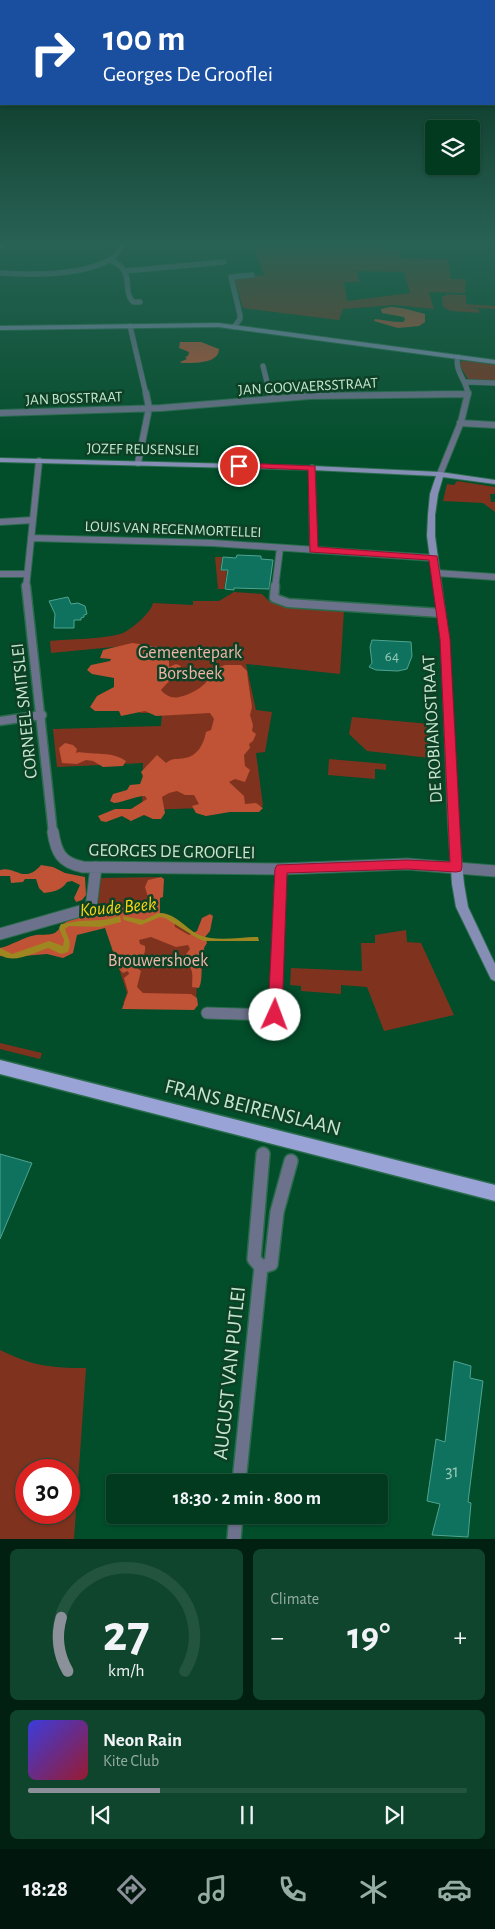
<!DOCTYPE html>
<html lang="en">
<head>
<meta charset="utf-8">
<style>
  body { margin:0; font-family:"Alegreya Sans",sans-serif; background:#10452d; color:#f1f3f6; height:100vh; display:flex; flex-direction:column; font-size:19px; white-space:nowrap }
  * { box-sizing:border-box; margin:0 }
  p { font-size:16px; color:#96ada5 }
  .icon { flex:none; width:28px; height:28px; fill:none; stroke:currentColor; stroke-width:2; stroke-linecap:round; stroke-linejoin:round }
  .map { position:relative; height:1539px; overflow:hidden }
  .panel { display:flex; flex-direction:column; gap:10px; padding:10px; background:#012012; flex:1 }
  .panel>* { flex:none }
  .banner { position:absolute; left:0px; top:0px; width:495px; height:105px; box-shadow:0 1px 4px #0004,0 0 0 1px #23543e; background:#1a4fa0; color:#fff; overflow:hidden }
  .buttons { position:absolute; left:425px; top:120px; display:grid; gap:10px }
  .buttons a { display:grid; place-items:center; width:55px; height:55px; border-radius:5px; background:#023a20; box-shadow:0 1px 4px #0004,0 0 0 1px #23543e; font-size:25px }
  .speed { position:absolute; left:15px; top:1459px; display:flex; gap:10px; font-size:25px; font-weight:700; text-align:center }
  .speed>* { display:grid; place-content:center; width:65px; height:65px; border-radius:50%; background:#023a20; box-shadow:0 1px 4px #0004,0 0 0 1px #23543e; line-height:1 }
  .speed .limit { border:8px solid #d22; background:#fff; color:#111 }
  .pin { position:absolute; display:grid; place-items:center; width:42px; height:42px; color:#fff; margin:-21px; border:2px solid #fff; border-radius:50%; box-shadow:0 1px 5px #0007 }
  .me { position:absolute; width:55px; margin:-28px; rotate:2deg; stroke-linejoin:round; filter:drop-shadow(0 0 4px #0008) }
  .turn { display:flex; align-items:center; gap:18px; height:105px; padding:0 20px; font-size:22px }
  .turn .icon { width:65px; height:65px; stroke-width:2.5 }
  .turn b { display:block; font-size:35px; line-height:42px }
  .big { font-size:38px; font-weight:600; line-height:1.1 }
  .panel .card { flex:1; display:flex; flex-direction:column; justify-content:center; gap:8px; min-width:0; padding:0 18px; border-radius:8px; background:#10452d }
  .panel .dial { align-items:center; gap:0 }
  .dial svg { height:130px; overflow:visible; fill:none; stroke:#23543e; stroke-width:7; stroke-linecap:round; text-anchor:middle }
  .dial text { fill:#f1f3f6; stroke:none }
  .song { display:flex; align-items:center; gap:15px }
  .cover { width:60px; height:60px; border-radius:8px; background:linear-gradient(135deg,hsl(240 70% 55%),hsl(350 70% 35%)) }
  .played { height:5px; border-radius:2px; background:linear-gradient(90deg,#8c9099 30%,#23543e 30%) }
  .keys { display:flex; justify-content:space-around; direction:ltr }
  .heat { display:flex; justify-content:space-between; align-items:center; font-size:28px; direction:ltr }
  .panel .tiles { flex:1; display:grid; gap:10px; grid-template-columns:1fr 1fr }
  .card:last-child { grid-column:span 2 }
  .trip { position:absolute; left:106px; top:1474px; width:282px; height:50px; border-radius:5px; background:#023a20; box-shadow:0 1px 4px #0004,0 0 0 1px #23543e; font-weight:600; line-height:50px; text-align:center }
  .tabs { display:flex; height:80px; justify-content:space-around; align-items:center; background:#01170d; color:#96ada5 }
  .tabs .icon { width:35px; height:35px }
  .tabs .selected { color:#8c9099 }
  .tabs b { font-size:22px; color:#f1f3f6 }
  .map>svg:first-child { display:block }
</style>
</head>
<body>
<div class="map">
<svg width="495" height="1539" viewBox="0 0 495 1539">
  <rect width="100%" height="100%" fill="#024d2a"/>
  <path fill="#7f331f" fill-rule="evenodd" d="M 252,242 L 381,242 L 384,250 L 398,250 L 400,258 L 448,259 L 451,279 L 466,279 L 465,293 L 429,292 L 434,309 L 395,305 L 343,309 L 339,320 L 243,308 L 234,277 L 264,275 ZM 357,271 L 404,272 L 410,293 L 347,301 L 344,282 L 359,282 Z
    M 446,294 L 466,295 L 466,304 L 495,306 L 495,309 L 465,307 L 479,309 L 479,313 L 451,311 L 443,307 L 442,296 L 446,296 Z
    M 465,360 L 495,365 L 495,381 L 468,379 L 458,363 Z
    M 457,481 L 495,487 L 495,494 L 490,494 L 491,502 L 495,502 L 495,512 L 483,503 L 443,501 L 447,484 L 454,485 Z
    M 215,557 L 222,557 L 220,570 L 227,571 L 224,589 L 218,589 Z
    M 234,592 L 262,594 L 270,602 L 284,606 L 344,610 L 340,674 L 246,664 L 256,710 L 272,712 L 265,752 L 256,753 L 263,806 L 142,810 L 143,763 L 57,767 L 53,729 L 161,726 L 162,713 L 140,713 L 124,646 L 51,653 L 50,641 C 71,639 101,639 120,634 C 129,632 152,612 153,603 L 193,605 L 193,601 L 219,601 Z
    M 352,717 L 430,724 L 430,758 L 367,751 L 349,734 Z
    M 329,759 L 386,764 L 386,770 L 375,769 L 375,779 L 328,775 Z
    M 158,877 L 158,913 L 199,939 L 196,1004 L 123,1003 L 127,993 L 105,926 L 104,903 L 98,904 L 101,878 Z
    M 406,930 L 407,942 L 421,943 L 454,1015 L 384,1031 L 367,987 L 341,985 L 341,994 L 301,991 L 301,986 L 290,985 L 291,968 L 362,971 L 361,943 L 375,943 L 375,935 Z
    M 0,1043 L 42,1053 L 40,1059 L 0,1049 Z
    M 0,1350 C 32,1366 51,1368 86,1368 L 74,1539 L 0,1539 ZM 26,1470 L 69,1470 L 69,1512 L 26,1512 Z"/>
  <path fill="#c05235" d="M 390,307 C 403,307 413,311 425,314 L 425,322 L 419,326 L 398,328 L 374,321 L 375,319 C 385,320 393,322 403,322 L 405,320 L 404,317 L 382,313 L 381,309 Z
    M 180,342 L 201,342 L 219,349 C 219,364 193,363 182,363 L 180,362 L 187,359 L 185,357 L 188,356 L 189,352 L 179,348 Z
    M 132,643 C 141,644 157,647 165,649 L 163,652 L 169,660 L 169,667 L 176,664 L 181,666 L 178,671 L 161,690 C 165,695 172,699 179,697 C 191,695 212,683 212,670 L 225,665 L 241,665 L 247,671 L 248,680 L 252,707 L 250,715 L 253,725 L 252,731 L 256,734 L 253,741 L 249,744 L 250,748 L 244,755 L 245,766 L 250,770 L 245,782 L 235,779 L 229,782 L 244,796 L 245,804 L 256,803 L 263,808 L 259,812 L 230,812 L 206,816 L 196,813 L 192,806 L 199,804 L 194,795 L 185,795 L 177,791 L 169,793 L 162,797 L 165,813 L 161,819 L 153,819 L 144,815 L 131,821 L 122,816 L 106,822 L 101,821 L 98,816 L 115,809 L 131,809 L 147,799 L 145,796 C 135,796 125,802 114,803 L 110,801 L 113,794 L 127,790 L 130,785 L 140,784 L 143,776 L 141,772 L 157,755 L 166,763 C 173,757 177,760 185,758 C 198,756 204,743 206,732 L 211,730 L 214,719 L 210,713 L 156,716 L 145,711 L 121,716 L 119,711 L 95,711 L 90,707 L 97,696 L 114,687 L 114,678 L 92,674 L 87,670 L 91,665 L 110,661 L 111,659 L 100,658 L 103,650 Z
    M 65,743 L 73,745 L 77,749 L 76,753 L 79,752 C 95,755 111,751 126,761 L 123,766 L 103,767 L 93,761 L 86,760 L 77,764 L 62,763 L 59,748 Z
    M 41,865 L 53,867 L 65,873 L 85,877 L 86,895 L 82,900 L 76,902 L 74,898 L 80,885 L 72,881 L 67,882 C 62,890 53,892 44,893 L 39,888 L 36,879 L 25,879 L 23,882 L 11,883 L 10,876 L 0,876 L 0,870 C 15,865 24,885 41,865 Z
    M 161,877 L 164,879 L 163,897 L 160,898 L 160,913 L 166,914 L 174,919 L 175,927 L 189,935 L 197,931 L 202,918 L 210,914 L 213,916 L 210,931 L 205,937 L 207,943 L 204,948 L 205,955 C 199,964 204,978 199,988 L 192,987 C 192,977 195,969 185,963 L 184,957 L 190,949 L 188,945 L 176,947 L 151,937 L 139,940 L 140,944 L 145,946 C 146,955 142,959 133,962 L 134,966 L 141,971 L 137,987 L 143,993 L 191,994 L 197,998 L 198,1005 L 194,1010 L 122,1009 L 128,992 L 124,978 L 129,974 L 128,971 L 123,973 L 119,969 L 105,928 L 77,935 L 73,953 L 63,958 L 47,954 L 12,957 L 0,956 L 0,948 C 13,945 23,937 36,935 C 42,934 51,936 56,932 C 62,927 65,920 74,918 C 88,914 101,915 116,914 L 121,908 L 144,907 L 149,901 L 145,887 L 148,880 Z"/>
  <path fill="#9e8720" d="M 158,913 C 175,912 185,928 199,935 C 216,942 240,937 258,937 L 259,941 L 204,941 L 197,938 L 165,918 L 160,917 L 141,925 L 124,920 L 123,916 L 144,920 Z
    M 120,916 L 121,922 L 101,927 L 69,926 L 65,929 C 68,939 72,941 68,952 L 61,954 L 48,948 C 33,953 15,964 0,955 L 0,948 L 12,954 L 49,941 L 63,946 L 64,940 L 59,928 L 61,924 L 79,921 L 104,920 Z"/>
  <path fill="#0e725f" stroke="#4fa490" d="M 237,555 L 261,556 L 261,559 L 273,560 L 269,589 L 234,588 L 234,590 L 225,589 L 228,570 L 221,570 L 223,557 L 236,558 Z
    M 68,597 L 71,604 L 78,603 L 85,606 L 87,614 L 84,615 L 84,617 L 81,618 L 81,620 L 74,620 L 74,628 L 54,628 L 55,614 L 49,601 Z
    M 372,640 L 411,642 L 412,656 L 407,669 L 398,671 L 376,670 L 369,667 L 372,663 L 370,647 Z
    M 0,1154 L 32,1163 L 0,1239 Z
    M 454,1361 L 471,1366 L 470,1378 L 483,1381 L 468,1502 L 471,1503 L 468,1537 L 432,1535 L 440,1504 L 427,1501 L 436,1439 L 445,1442 Z"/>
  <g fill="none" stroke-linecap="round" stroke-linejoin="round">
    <g stroke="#296c4b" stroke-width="6">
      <path id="street-far4" d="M 110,260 C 137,271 121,290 133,302 L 140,302
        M 125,271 L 224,262
        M 0,273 C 32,275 83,276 111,259 C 118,255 119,247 126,242
        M 130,326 L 146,394
        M 234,327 L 240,319 L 240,315 L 231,277 L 252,275
        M 458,357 C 454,371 467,381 468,394
        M 263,366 L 270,394
        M 466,382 L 495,383
        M 432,394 L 468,394"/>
    </g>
    <g stroke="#296c4b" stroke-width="8">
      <path id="street-far3" d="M 270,393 L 271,399
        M 0,413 L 161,408 L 310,396 L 468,394
        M 460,423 L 495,425
        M 138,463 L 149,408 L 146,393
        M 312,468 L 313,550
        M 440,474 L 461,422 L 468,393
        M 0,522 L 33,520
        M 31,538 L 212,543 L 434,558
        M 436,573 L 495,577
        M 0,574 L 27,574
        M 26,588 L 39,461
        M 275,588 L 280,548"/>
    </g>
    <g stroke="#296c4b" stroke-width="11">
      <path id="street-far2" d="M 26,586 L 53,833
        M 275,586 L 274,598 L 288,603 L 441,613
        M 0,721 L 42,715"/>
    </g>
    <g stroke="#296c4b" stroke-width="13">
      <path id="street-far1" d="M 53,832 C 56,852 61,863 83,867 L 281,869 L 407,864 L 495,871
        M 0,934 L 91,908 L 96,867
        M 207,1013 L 275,1015 L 281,869"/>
    </g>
    <g stroke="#296c4b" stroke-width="16">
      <path id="street" d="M 261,1267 L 271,1264 L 277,1212 L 291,1161
        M 239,1482 L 261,1267 L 254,1259 L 263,1154
        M 234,1539 L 236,1515"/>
    </g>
    <g stroke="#296c4b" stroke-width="2">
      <path id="secondary" d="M 3,242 L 9,242 L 0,249 L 0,244 Z
        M 218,323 L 495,360 L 495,364 L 218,327 L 0,330 L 0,326 Z
        M 0,458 L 312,466 L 440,472 L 495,480 L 495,484 L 443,477 L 438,494 L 435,515 L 435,536 L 449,640 L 458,823 L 464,884 L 468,907 L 495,964 L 495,981 L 491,979 L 456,907 L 452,884 L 448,823 L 441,640 L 427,536 L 428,515 L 430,494 L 436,476 L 312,470 L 0,462 Z"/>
    </g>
    <g stroke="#296c4b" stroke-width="3">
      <path id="primary" d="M 0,1060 L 495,1185 L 495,1201 L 0,1074 Z"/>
    </g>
    <use href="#street-far4" stroke="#6d728c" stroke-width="5"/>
    <use href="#street-far3" stroke="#6d728c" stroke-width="6"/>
    <use href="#street-far2" stroke="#6d728c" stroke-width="8"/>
    <use href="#street-far1" stroke="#6d728c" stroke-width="11"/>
    <use href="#street" stroke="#6d728c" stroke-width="13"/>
    <use href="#secondary" fill="#868eb6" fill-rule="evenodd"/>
    <use href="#primary" fill="#99a3d6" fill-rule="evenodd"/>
  </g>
  <linearGradient id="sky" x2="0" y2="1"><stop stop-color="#012a17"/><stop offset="0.53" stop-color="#286255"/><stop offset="1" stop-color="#286255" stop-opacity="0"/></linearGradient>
  <rect width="495" height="457" fill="url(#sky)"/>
  <path fill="#e11d48" stroke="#92132f" d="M 239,463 L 315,466 L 318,547 L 437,556 L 450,639 L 462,867 L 461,871 L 456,872 L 407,869 L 287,873 L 282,1015 L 280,1019 L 275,1021 L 270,1019 L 268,1015 L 275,869 L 277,865 L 407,860 L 450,862 L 440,639 L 429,560 L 310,552 L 308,470 L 236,467 L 236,464 Z"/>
  <g text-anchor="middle" stroke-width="5" stroke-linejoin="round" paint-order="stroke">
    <g font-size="15" fill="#c6e6d0" stroke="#0d4025">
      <text transform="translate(308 386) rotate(-3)" y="5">JAN GOOVAERSSTRAAT</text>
      <text transform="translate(74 398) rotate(-2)" y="5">JAN BOSSTRAAT</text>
      <text transform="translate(143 449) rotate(1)" y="5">JOZEF REUSENSLEI</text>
      <text transform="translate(173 529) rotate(2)" y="5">LOUIS VAN REGENMORTELLEI</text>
    </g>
    <g font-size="15" fill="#98c9b4">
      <text x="392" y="661">64</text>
    </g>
    <g font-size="18" fill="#f0b6a7" stroke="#0d4025">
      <text x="190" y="658">Gemeentepark<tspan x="190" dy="21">Borsbeek</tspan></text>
      <text x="158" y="966">Brouwershoek</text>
    </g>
    <g font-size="18" fill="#c6e6d0" stroke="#0d4025">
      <text transform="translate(24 711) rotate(-96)" y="6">CORNEEL SMITSLEI</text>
      <text transform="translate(432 729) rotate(-93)" y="6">DE ROBIANOSTRAAT</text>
      <text transform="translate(172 851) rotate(1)" y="6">GEORGES DE GROOFLEI</text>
    </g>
    <g font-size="18" fill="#98c9b4">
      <text x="452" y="1477">31</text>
    </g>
    <g font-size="19" font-style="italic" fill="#fad40f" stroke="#0d4025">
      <text transform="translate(118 906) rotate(-5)" y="7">Koude Beek</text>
    </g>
    <g font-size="21" fill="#c6e6d0" stroke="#0d4025">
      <text transform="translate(253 1107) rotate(14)" y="7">FRANS BEIRENSLAAN</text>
      <text transform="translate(229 1373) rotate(-84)" y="7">AUGUST VAN PUTLEI</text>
    </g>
  </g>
</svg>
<div class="buttons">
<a><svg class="icon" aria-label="layers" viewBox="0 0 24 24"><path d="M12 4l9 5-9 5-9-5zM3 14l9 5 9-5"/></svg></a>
</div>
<div class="speed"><div class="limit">30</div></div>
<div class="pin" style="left:239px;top:466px;background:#d93025"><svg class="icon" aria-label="arrive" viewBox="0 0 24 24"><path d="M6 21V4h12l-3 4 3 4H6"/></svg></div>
<svg class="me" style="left:275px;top:1015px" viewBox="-20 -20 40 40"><circle r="19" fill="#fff"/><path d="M0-13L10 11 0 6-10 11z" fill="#e11d48"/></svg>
<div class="trip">18:30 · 2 min · 800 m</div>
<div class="banner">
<div class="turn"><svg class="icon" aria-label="right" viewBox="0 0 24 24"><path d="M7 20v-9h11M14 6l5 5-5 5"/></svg><div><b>100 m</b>Georges De Grooflei</div></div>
</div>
</div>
<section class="panel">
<div class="tiles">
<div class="card dial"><svg viewBox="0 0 100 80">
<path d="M14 69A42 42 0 1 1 86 69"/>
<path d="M14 69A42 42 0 0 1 10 36" stroke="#8c9099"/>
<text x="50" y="56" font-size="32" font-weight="700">27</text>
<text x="50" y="72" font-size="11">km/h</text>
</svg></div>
<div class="card"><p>Climate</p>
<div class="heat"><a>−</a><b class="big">19°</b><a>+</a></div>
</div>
<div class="card">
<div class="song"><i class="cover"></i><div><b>Neon Rain</b><p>Kite Club</p></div></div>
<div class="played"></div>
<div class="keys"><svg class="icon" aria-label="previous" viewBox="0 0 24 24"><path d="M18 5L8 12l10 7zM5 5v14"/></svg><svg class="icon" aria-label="pause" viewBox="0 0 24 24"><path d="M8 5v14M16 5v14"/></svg><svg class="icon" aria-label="next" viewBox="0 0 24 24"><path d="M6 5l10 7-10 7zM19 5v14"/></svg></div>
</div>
</div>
</section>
<nav class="tabs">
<b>18:28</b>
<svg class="icon selected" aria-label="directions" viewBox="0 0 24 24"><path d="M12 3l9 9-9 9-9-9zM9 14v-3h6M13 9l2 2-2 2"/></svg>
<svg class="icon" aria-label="music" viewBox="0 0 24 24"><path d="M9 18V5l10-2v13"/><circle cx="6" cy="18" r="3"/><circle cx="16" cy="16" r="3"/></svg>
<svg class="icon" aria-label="phone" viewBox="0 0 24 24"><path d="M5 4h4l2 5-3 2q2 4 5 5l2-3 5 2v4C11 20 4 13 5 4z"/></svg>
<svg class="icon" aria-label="climate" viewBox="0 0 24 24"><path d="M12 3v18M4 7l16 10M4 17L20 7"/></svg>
<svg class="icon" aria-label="car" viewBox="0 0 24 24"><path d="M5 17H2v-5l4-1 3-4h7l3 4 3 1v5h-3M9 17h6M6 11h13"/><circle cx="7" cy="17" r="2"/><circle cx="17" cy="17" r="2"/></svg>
</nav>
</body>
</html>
